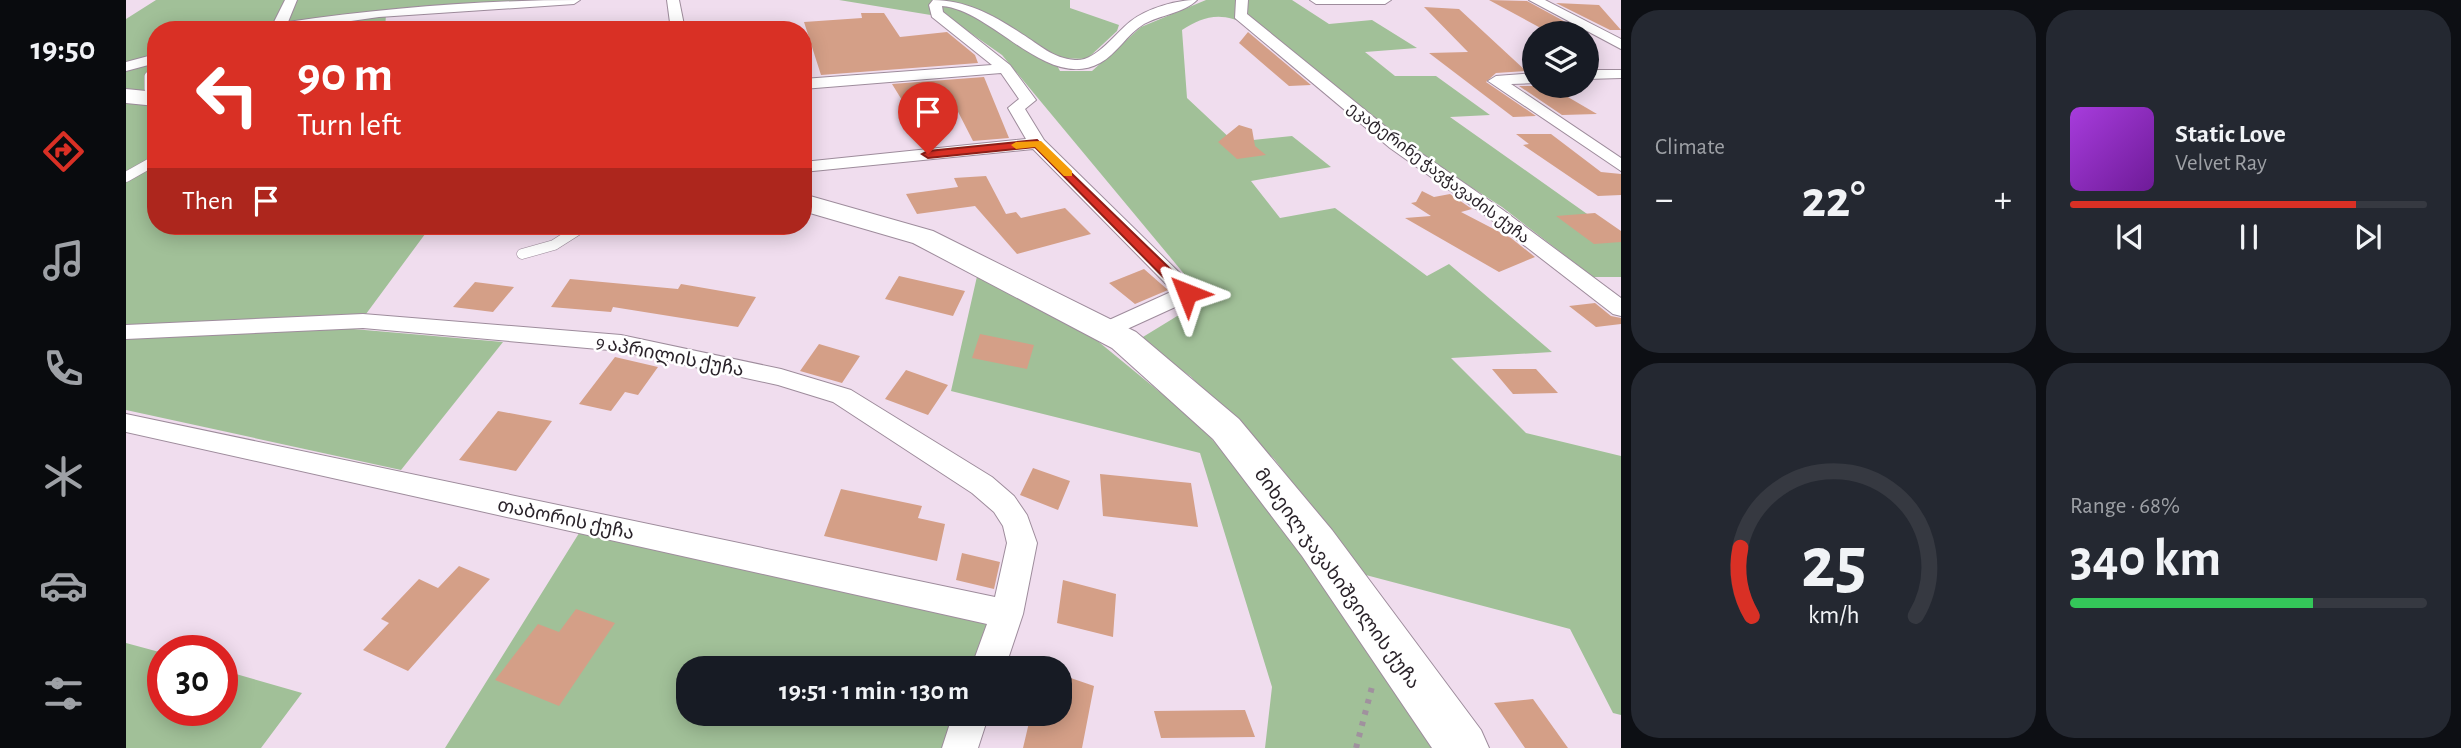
<!DOCTYPE html>
<html lang="en">
<head>
<meta charset="utf-8">
<style>
  body { margin:0; font-family:"Alegreya Sans","Noto Sans Georgian",sans-serif; background:#242831; color:#f1f3f6; height:100vh; display:flex; flex-direction:column; font-size:26px; white-space:nowrap }
  * { box-sizing:border-box; margin:0 }
  p { font-size:23px; color:#9ea1a6 }
  .icon { flex:none; width:38px; height:38px; fill:none; stroke:currentColor; stroke-width:2; stroke-linecap:round; stroke-linejoin:round }
  .map { position:relative; flex:1; overflow:hidden }
  .drawer { display:flex; flex-direction:column; gap:10px; padding:10px; background:#0d0f14; width:840px }
  .drawer>* { flex:none }
  .top-card { position:absolute; left:21px; top:21px; width:665px; height:214px; border-radius:28px; box-shadow:0 4px 18px #0003; background:#d93025; color:#fff; overflow:hidden }
  .fabs { position:absolute; left:1396px; top:21px; display:grid; gap:14px }
  .fabs a { display:grid; place-items:center; width:77px; height:77px; border-radius:50%; background:#171b24; box-shadow:0 4px 18px #0003; font-size:35px }
  .speed { position:absolute; left:21px; top:635px; display:flex; gap:14px; font-size:35px; font-weight:700; text-align:center }
  .speed>* { display:grid; place-content:center; width:91px; height:91px; border-radius:50%; background:#171b24; box-shadow:0 4px 18px #0003; line-height:1 }
  .speed .limit { border:10px solid #d22; background:#fff; color:#111 }
  .pin { position:absolute; display:grid; place-items:center; width:60px; height:60px; color:#fff; margin:-72px -30px; border-radius:50% 50% 50% 0; rotate:-45deg; box-shadow:0 0 7px #0007 }
  .pin .icon { rotate:45deg }
  .me { position:absolute; width:77px; margin:-38px; rotate:315deg; stroke-linejoin:round; filter:drop-shadow(0 0 5px #0008) }
  .turn { display:flex; align-items:center; gap:24px; height:147px; padding:0 35px; font-size:32px }
  .turn .icon { width:91px; height:91px; stroke-width:2.5 }
  .turn b { display:block; font-size:49px; line-height:60px }
  .then { display:flex; align-items:center; height:66px; padding:0 35px; background:#0003; gap:14px; font-size:26px }
  .big { font-size:52px; font-weight:600; line-height:1.1 }
  .drawer .card { flex:1; display:flex; flex-direction:column; justify-content:center; gap:10px; min-width:0; padding:0 24px; border-radius:28px; background:#242831 }
  .drawer .dial { align-items:center; gap:0 }
  .dial svg { height:182px; overflow:visible; fill:none; stroke:#363941; stroke-width:7; stroke-linecap:round; text-anchor:middle }
  .dial text { fill:#f1f3f6; stroke:none }
  .song { display:flex; align-items:center; gap:21px }
  .cover { width:84px; height:84px; border-radius:10px; background:linear-gradient(135deg,hsl(280 70% 55%),hsl(280 70% 35%)) }
  .played { height:7px; border-radius:4px; background:linear-gradient(90deg,#d93025 80%,#363941 80%) }
  .keys { display:flex; justify-content:space-around; direction:ltr }
  .heat { display:flex; justify-content:space-between; align-items:center; font-size:38px; direction:ltr }
  .charge { height:10px; border-radius:5px; background:linear-gradient(90deg,#34c759 68%,#363941 0) }
  .drawer .tiles { flex:1; display:grid; gap:10px; grid-template-columns:repeat(2,1fr) }
  .trip { position:absolute; left:550px; top:656px; width:396px; height:70px; border-radius:28px; background:#171b24; box-shadow:0 4px 18px #0003; font-weight:600; line-height:70px; text-align:center }
  main { display:flex; flex:1; min-height:0 }
  .tabs { display:flex; flex-direction:column; width:126px; justify-content:space-around; align-items:center; background:#090b0e; color:#9ea1a6 }
  .tabs .icon { width:49px; height:49px }
  .tabs .current { color:#d93025 }
  .tabs b { font-size:32px; color:#f1f3f6 }
  .map>svg:first-child { display:block }
</style>
</head>
<body>
<main>
<nav class="tabs">
<b>19:50</b>
<svg class="icon current" aria-label="directions" viewBox="0 0 24 24"><path d="M12 3l9 9-9 9-9-9zM9 14v-3h6M13 9l2 2-2 2"/></svg>
<svg class="icon" aria-label="music" viewBox="0 0 24 24"><path d="M9 18V5l10-2v13"/><circle cx="6" cy="18" r="3"/><circle cx="16" cy="16" r="3"/></svg>
<svg class="icon" aria-label="phone" viewBox="0 0 24 24"><path d="M5 4h4l2 5-3 2q2 4 5 5l2-3 5 2v4C11 20 4 13 5 4z"/></svg>
<svg class="icon" aria-label="climate" viewBox="0 0 24 24"><path d="M12 3v18M4 7l16 10M4 17L20 7"/></svg>
<svg class="icon" aria-label="car" viewBox="0 0 24 24"><path d="M5 17H2v-5l4-1 3-4h7l3 4 3 1v5h-3M9 17h6M6 11h13"/><circle cx="7" cy="17" r="2"/><circle cx="17" cy="17" r="2"/></svg>
<svg class="icon" aria-label="filters" viewBox="0 0 24 24"><path d="M4 7h16M4 17h16"/><circle cx="9" cy="7" r="2"/><circle cx="15" cy="17" r="2"/></svg>
</nav>
<div class="map">
<svg width="1495" height="748" viewBox="0 0 1495 748">
  <rect width="100%" height="100%" fill="#f0ddee"/>
  <path fill="#a1c098" d="M 30,0 L 420,0 L 260,14 L 259,30 L 30,30 L 30,92 L 0,90 L 0,19 Z
    M 713,0 L 944,0 L 944,8 L 993,25 L 991,31 L 961,59 L 927,58 L 934,71 L 966,71 L 1015,27 L 1080,0 L 1166,0 L 1203,24 L 1246,20 L 1291,48 L 1239,52 L 1269,76 L 1310,76 L 1364,115 L 1324,117 L 1495,238 L 1495,277 L 1467,277 L 1376,207 L 1281,146 L 1252,119 L 1229,120 C 1205,98 1134,27 1107,19 C 1087,13 1072,20 1056,30 L 1061,98 L 1108,142 L 1166,136 L 1205,167 L 1125,181 L 1154,218 L 1209,208 L 1301,276 L 1323,264 L 1426,352 L 1325,358 L 1400,433 L 1495,456 L 1495,715 L 1487,713 L 1444,629 L 1236,574 L 1149,460 L 1064,376 L 1012,340 L 1079,299 L 876,55 L 823,18 Z
    M 0,96 L 30,99 L 30,226 L 305,226 L 240,314 L 0,332 Z
    M 852,272 L 968,338 L 1069,421 L 1132,489 L 1321,748 L 1139,748 L 1146,687 L 1074,453 L 825,391 Z
    M 204,327 L 377,342 L 275,470 L 0,410 L 0,339 Z
    M 460,522 L 881,614 L 862,668 L 562,668 L 562,714 L 845,714 L 834,748 L 319,748 Z
    M 0,643 L 37,653 L 37,710 L 96,710 L 96,670 L 176,693 L 135,748 L 0,748 Z"/>
  <path fill="#d49f87" d="M 1363,0 L 1401,1 L 1456,31 L 1422,32 Z
    M 1430,3 L 1473,5 L 1495,30 L 1484,30 Z
    M 1298,7 L 1333,9 L 1400,71 L 1370,73 L 1360,82 L 1410,116 L 1387,117 L 1303,53 L 1342,52 Z
    M 735,13 L 758,13 L 774,37 L 821,32 L 849,55 L 852,63 L 695,75 L 678,22 L 736,18 Z
    M 1122,32 L 1185,85 L 1163,86 L 1113,43 Z
    M 858,77 L 883,138 L 847,141 L 826,100 L 779,105 L 766,84 Z
    M 1393,86 L 1423,86 L 1471,114 L 1436,115 Z
    M 1113,125 L 1126,129 L 1129,146 L 1140,155 L 1111,159 L 1092,142 Z
    M 1390,134 L 1425,134 L 1475,172 L 1495,174 L 1495,195 L 1472,196 L 1397,145 L 1403,144 Z
    M 860,176 L 880,214 L 890,212 L 895,218 L 939,208 L 965,234 L 891,254 L 849,206 L 791,214 L 780,194 L 832,187 L 828,178 Z
    M 1296,191 L 1308,197 L 1324,194 L 1346,209 L 1335,212 L 1385,238 L 1409,257 L 1373,272 L 1279,218 L 1305,216 L 1285,203 L 1290,202 Z
    M 1469,213 L 1495,231 L 1495,242 L 1468,244 L 1430,216 Z
    M 1018,269 L 1042,290 L 1009,304 L 983,283 Z
    M 773,276 L 839,291 L 827,316 L 759,299 Z
    M 444,279 L 552,289 L 555,284 L 630,297 L 612,327 L 487,307 L 485,312 L 425,307 Z
    M 349,282 L 388,287 L 367,312 L 327,307 Z
    M 1469,303 L 1485,316 L 1495,318 L 1495,324 L 1470,327 L 1443,306 Z
    M 854,334 L 908,345 L 901,369 L 846,358 Z
    M 693,344 L 734,356 L 716,383 L 674,371 Z
    M 489,357 L 532,367 L 512,395 L 499,392 L 485,411 L 453,404 Z
    M 1366,369 L 1410,369 L 1432,393 L 1387,394 Z
    M 780,370 L 822,385 L 802,415 L 759,399 Z
    M 372,411 L 426,421 L 390,471 L 333,460 Z
    M 907,468 L 944,481 L 932,510 L 894,495 Z
    M 974,474 L 1065,483 L 1072,527 L 977,516 Z
    M 715,489 L 796,506 L 792,518 L 819,524 L 811,561 L 698,536 Z
    M 836,553 L 874,562 L 868,589 L 830,580 Z
    M 333,566 L 364,579 L 282,671 L 237,650 L 263,623 L 255,619 L 293,579 L 312,588 Z
    M 937,580 L 990,594 L 987,637 L 931,623 Z
    M 450,609 L 489,623 L 433,706 L 369,680 L 412,624 L 433,632 Z
    M 933,674 L 968,686 L 956,748 L 897,748 L 905,714 L 933,714 Z
    M 1407,699 L 1442,748 L 1399,748 L 1368,703 Z
    M 1119,710 L 1129,737 L 1035,738 L 1028,711 Z"/>
  <g fill="none" stroke-linecap="round" stroke-linejoin="round">
    <g stroke="#9e8c9c" stroke-width="8">
      <path id="service-far1" d="M 30,68 L 22,76 L 22,89 L 30,97"/>
    </g>
    <g stroke="#9e8c9c" stroke-width="11">
      <path id="service" d="M 0,177 L 30,160
        M 396,254 L 428,245 L 458,226"/>
    </g>
    <g stroke="#9e8c9c" stroke-width="2">
      <path id="minor" d="M 159,0 L 171,0 L 162,22 C 259,8 356,0 454,0 L 448,4 L 253,17 L 162,30 L 125,30 L 147,24 Z
        M 541,0 L 553,0 L 559,30 L 545,30 Z
        M 807,0 C 840,0 869,16 896,34 C 914,45 926,58 949,60 C 970,62 989,33 1005,21 C 1022,8 1050,0 1071,0 C 1058,13 1034,15 1018,24 C 1001,34 991,54 974,63 C 921,92 867,10 816,6 L 817,12 L 884,65 L 910,100 L 899,109 L 918,140 L 1069,288 L 1072,293 L 1069,298 L 988,335 L 972,335 L 968,330 L 972,325 L 1047,291 L 907,149 L 677,172 L 677,162 L 900,139 L 882,108 L 893,99 L 875,73 L 677,89 L 677,79 L 866,65 L 806,17 L 803,5 Z
        M 1110,0 L 1122,0 L 1121,14 L 1276,140 L 1377,210 L 1495,298 L 1495,316 L 1487,314 L 1363,218 L 1264,148 L 1109,18 Z
        M 1184,0 L 1265,0 L 1259,4 L 1190,4 Z
        M 1403,0 L 1419,0 L 1495,39 L 1495,49 Z
        M 30,54 L 30,63 L 0,71 L 0,62 Z
        M 1461,70 L 1495,70 L 1495,78 L 1461,79 Z
        M 1409,73 L 1409,83 L 1385,84 L 1495,158 L 1495,171 L 1362,81 L 1370,76 Z
        M 237,314 L 495,335 L 655,369 L 725,390 L 866,477 L 888,496 L 901,515 L 911,543 L 897,614 L 879,668 L 845,668 L 861,624 L 0,432 L 0,414 L 869,597 L 881,543 L 877,526 L 868,512 L 846,493 L 707,402 L 652,385 L 495,351 L 237,328 L 0,339 L 0,325 Z
        M 827,714 L 863,714 L 852,748 L 816,748 Z"/>
    </g>
    <g stroke="#9e8c9c" stroke-width="2">
      <path id="secondary" d="M 0,89 L 30,92 L 30,106 L 0,103 Z
        M 677,194 L 807,231 L 1010,332 L 1113,419 L 1206,530 L 1355,730 L 1363,748 L 1306,748 L 1176,556 L 1087,439 L 986,348 L 787,243 L 677,211 Z"/>
    </g>
    <path stroke="#a0919e" stroke-width="6" stroke-dasharray="4.5 7" stroke-linecap="butt" d="M 1230,748 L 1247,683"/>
    <use href="#service-far1" stroke="#fff" stroke-width="7"/>
    <use href="#service" stroke="#fff" stroke-width="10"/>
    <use href="#minor" fill="#fff" fill-rule="evenodd"/>
    <use href="#secondary" fill="#fff" fill-rule="evenodd"/>
  </g>
  <path fill="#d93025" stroke="#8d1f18" stroke-width="2" d="M 911,140 L 1066,290 L 1066,296 L 1056,296 L 909,147 L 802,158 L 796,154 L 802,151 Z"/>
  <path fill="#f59e0b" d="M 915,141 L 946,171 L 946,176 L 938,176 L 909,147 L 890,149 L 885,145 L 890,142 Z"/>
  <g text-anchor="middle" stroke-width="5" stroke-linejoin="round" paint-order="stroke">
    <g font-size="16" fill="#2a232a" stroke="#fff">
      <text transform="translate(1313 172) rotate(37)" y="6">ეკატერინე ჭავჭავაძის ქუჩა</text>
    </g>
    <g font-size="19" fill="#2a232a" stroke="#fff">
      <text transform="translate(544 355) rotate(11)" y="7">9 აპრილის ქუჩა</text>
      <text transform="translate(440 518) rotate(12)" y="7">თაბორის ქუჩა</text>
      <text transform="translate(1212 578) rotate(54)" y="7">მიხეილ ჯავახიშვილის ქუჩა</text>
    </g>
  </g>
</svg>
<div class="fabs">
<a><svg class="icon" aria-label="layers" viewBox="0 0 24 24"><path d="M12 4l9 5-9 5-9-5zM3 14l9 5 9-5"/></svg></a>
</div>
<div class="speed"><div class="limit">30</div></div>
<div class="pin" style="left:802px;top:154px;background:#d93025"><svg class="icon" aria-label="arrive" viewBox="0 0 24 24"><path d="M6 21V4h12l-3 4 3 4H6"/></svg></div>
<svg class="me" style="left:1061px;top:293px" viewBox="-20 -20 40 40"><path d="M0-17L14 15 0 8-14 15z" fill="#d93025" stroke="#fff" stroke-width="4"/></svg>
<div class="trip">19:51 · 1 min · 130 m</div>
<div class="top-card">
<div class="turn"><svg class="icon" aria-label="left" viewBox="0 0 24 24"><path d="M17 20v-9H6M10 6l-5 5 5 5"/></svg><div><b>90 m</b>Turn left</div></div>
<div class="then">Then<svg class="icon" aria-label="arrive" viewBox="0 0 24 24"><path d="M6 21V4h12l-3 4 3 4H6"/></svg></div>
</div>
</div>
<section class="drawer">
<div class="tiles">
<div class="card"><p>Climate</p>
<div class="heat"><a>−</a><b class="big">22°</b><a>+</a></div>
</div>
<div class="card">
<div class="song"><i class="cover"></i><div><b>Static Love</b><p>Velvet Ray</p></div></div>
<div class="played"></div>
<div class="keys"><svg class="icon" aria-label="previous" viewBox="0 0 24 24"><path d="M18 5L8 12l10 7zM5 5v14"/></svg><svg class="icon" aria-label="pause" viewBox="0 0 24 24"><path d="M8 5v14M16 5v14"/></svg><svg class="icon" aria-label="next" viewBox="0 0 24 24"><path d="M6 5l10 7-10 7zM19 5v14"/></svg></div>
</div>
<div class="card dial"><svg viewBox="0 0 100 80">
<path d="M14 69A42 42 0 1 1 86 69"/>
<path d="M14 69A42 42 0 0 1 9 39" stroke="#d93025"/>
<text x="50" y="56" font-size="32" font-weight="700">25</text>
<text x="50" y="72" font-size="11">km/h</text>
</svg></div>
<div class="card"><p>Range · 68%</p><b class="big">340 km</b><div class="charge"></div></div>
</div>
</section>
</main>
</body>
</html>
